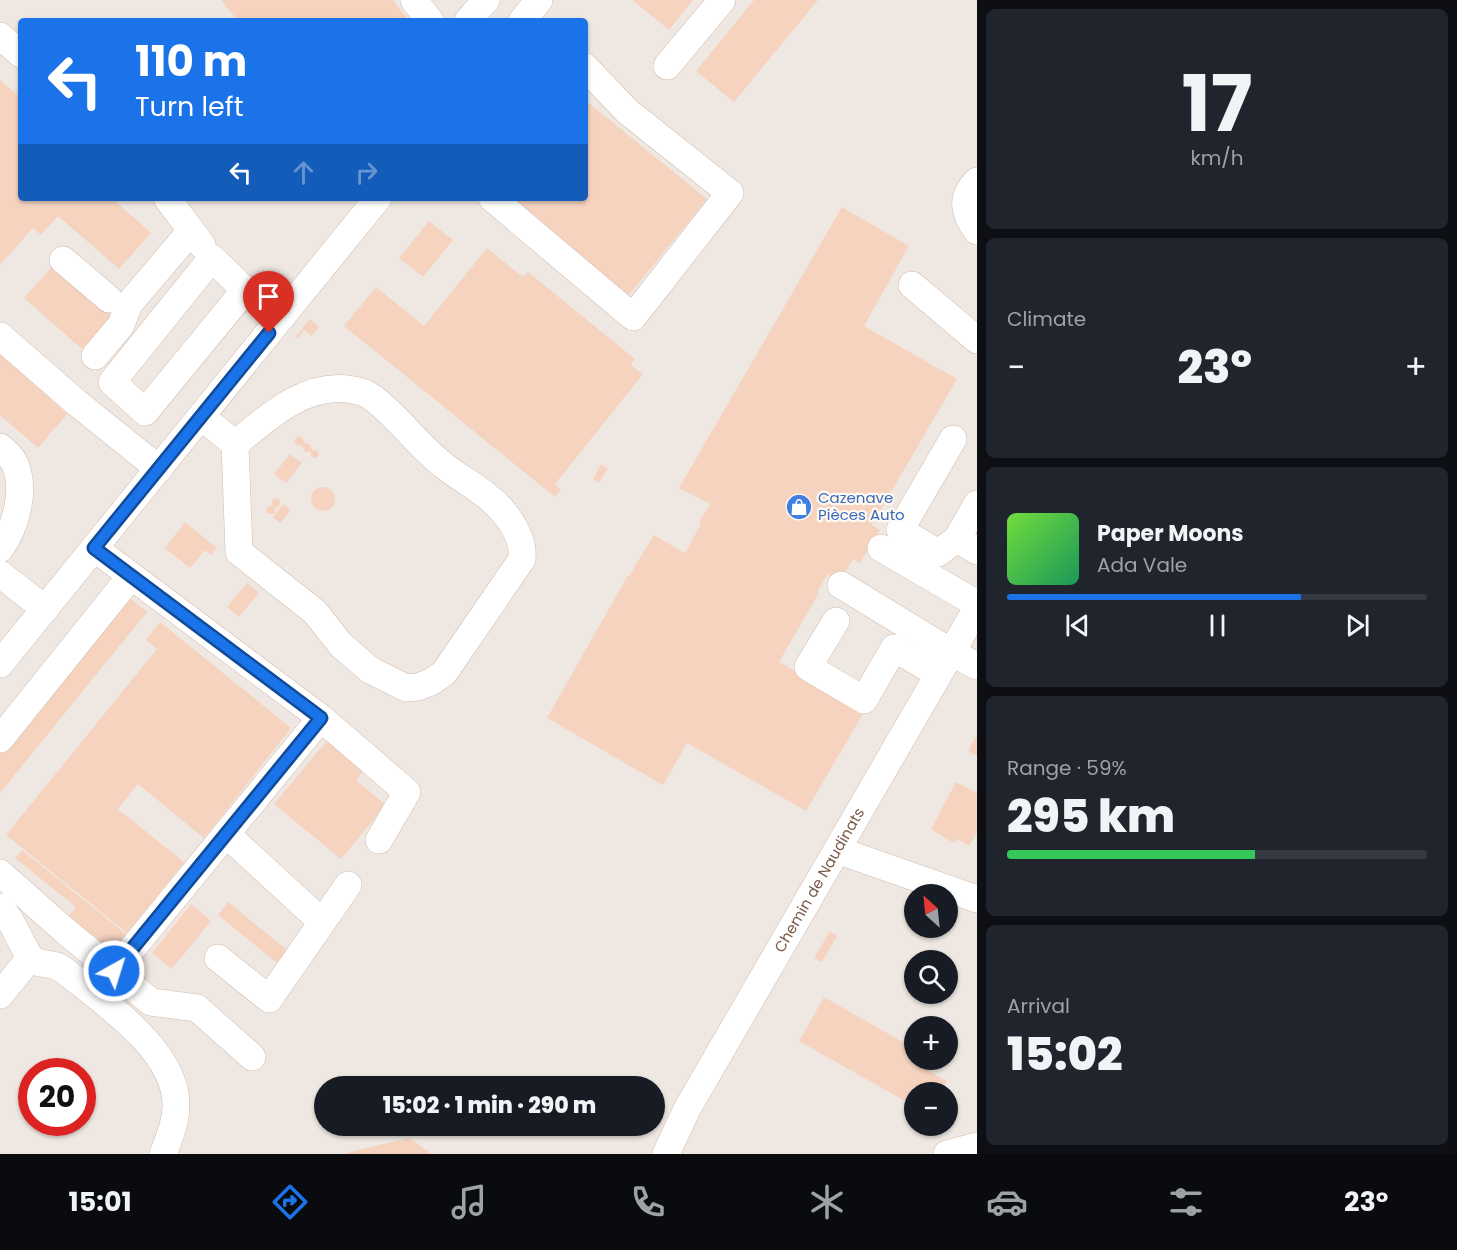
<!DOCTYPE html>
<html lang="en">
<head>
<meta charset="utf-8">
<style>
  body { margin:0; font-family:Poppins,sans-serif; background:#20242c; color:#f1f3f6; height:100vh; display:flex; flex-direction:column; font-size:22px; white-space:nowrap }
  * { box-sizing:border-box; margin:0 }
  p { font-size:20px; color:#9ea1a6 }
  .icon { flex:none; width:33px; height:33px; fill:none; stroke:currentColor; stroke-width:2; stroke-linecap:round; stroke-linejoin:round }
  .map { position:relative; flex:1; overflow:hidden }
  .details { display:flex; flex-direction:column; gap:9px; padding:9px; background:#0d0f14; width:480px }
  .details>* { flex:none }
  .guide { position:absolute; left:18px; top:18px; width:570px; height:183px; border-radius:6px; box-shadow:0 2px 4px #0004; background:#1a73e8; color:#fff; overflow:hidden }
  .needle { width:39px; rotate:333deg }
  .controls { position:absolute; left:904px; top:884px; display:grid; gap:12px }
  .controls a { display:grid; place-items:center; width:54px; height:54px; border-radius:50%; background:#171b24; box-shadow:0 2px 4px #0004; font-size:30px }
  .speed { position:absolute; left:18px; top:1058px; display:flex; gap:12px; font-size:30px; font-weight:700; text-align:center }
  .speed>* { display:grid; place-content:center; width:78px; height:78px; border-radius:50%; background:#171b24; box-shadow:0 2px 4px #0004; line-height:1 }
  .speed .limit { border:9px solid #d22; background:#fff; color:#111 }
  .pin { position:absolute; display:grid; place-items:center; width:51px; height:51px; color:#fff; margin:-62px -26px; border-radius:50% 50% 50% 0; rotate:-45deg; box-shadow:0 0 6px #0007 }
  .pin .icon { rotate:45deg }
  .me { position:absolute; width:66px; margin:-33px; rotate:39deg; stroke-linejoin:round; filter:drop-shadow(0 0 4px #0008) }
  .turn { display:flex; align-items:center; gap:21px; height:126px; padding:0 18px; font-size:27px }
  .turn .icon { width:78px; height:78px; stroke-width:2.5 }
  .turn b { display:block; font-size:42px; line-height:51px }
  .lanes { display:flex; align-items:center; height:57px; padding:0 18px; background:#0003; justify-content:center; gap:30px; direction:ltr }
  .lanes .off { opacity:.35 }
  .big { font-size:45px; font-weight:800; line-height:1.1 }
  .details .card { flex:1; display:flex; flex-direction:column; justify-content:center; gap:9px; min-width:0; padding:0 21px; border-radius:9px; background:#20242c }
  .details .dial { align-items:center; gap:0 }
  .dial b { font-size:78px; line-height:1 }
  .song { display:flex; align-items:center; gap:18px }
  .cover { width:72px; height:72px; border-radius:9px; background:linear-gradient(135deg,hsl(100 70% 55%),hsl(150 70% 35%)) }
  .played { height:6px; border-radius:3px; background:linear-gradient(90deg,#1a73e8 70%,#363941 70%) }
  .keys { display:flex; justify-content:space-around; direction:ltr }
  .heat { display:flex; justify-content:space-between; align-items:center; font-size:33px; direction:ltr }
  .charge { height:9px; border-radius:4px; background:linear-gradient(90deg,#34c759 59%,#363941 0) }
  .trip { position:absolute; left:314px; top:1076px; width:351px; height:60px; border-radius:30px; background:#171b24; box-shadow:0 2px 4px #0004; font-weight:800; line-height:60px; text-align:center }
  .tabs { display:flex; height:96px; justify-content:space-around; align-items:center; background:#090b0e; color:#9ea1a6 }
  .tabs .icon { width:42px; height:42px }
  .tabs .current { color:#1a73e8 }
  .tabs b { font-size:27px; color:#f1f3f6 }
  main { display:flex; flex:1; min-height:0 }
  .map>svg:first-child { display:block }
</style>
</head>
<body>
<main>
<div class="map">
<svg width="977" height="1154" viewBox="0 0 977 1154">
  <rect width="100%" height="100%" fill="#fef5e9"/>
  <path fill="#efe8e2" fill-rule="evenodd" d="M 0,0 L 977,0 L 977,1154 L 0,1154 ZM 21,21 L 585,21 L 585,198 L 21,198 ZM 915,894 L 948,894 L 948,927 L 915,927 ZM 915,960 L 948,960 L 948,993 L 915,993 ZM 915,1026 L 948,1026 L 948,1059 L 915,1059 ZM 32,1071 L 82,1071 L 82,1122 L 32,1122 ZM 324,1086 L 654,1086 L 654,1125 L 324,1125 ZM 915,1092 L 948,1092 L 948,1125 L 915,1125 Z"/>
  <path fill="#f5d3bf" d="M 221,0 L 393,0 L 409,21 L 238,21 Z
    M 632,0 L 693,0 L 669,30 Z
    M 754,0 L 818,0 L 734,102 L 696,71 Z
    M 0,80 L 21,98 L 21,198 L 112,198 L 151,233 L 119,269 L 58,216 L 41,235 L 33,228 L 0,265 Z
    M 585,100 L 707,199 L 629,295 L 508,198 L 585,198 Z
    M 842,207 L 909,246 L 864,326 L 957,379 L 872,525 L 880,530 L 860,563 L 853,559 L 840,581 L 828,574 L 817,592 L 819,593 L 779,662 L 864,712 L 806,811 L 687,743 L 663,785 L 547,718 L 628,575 L 629,576 L 654,535 L 685,553 L 701,524 L 699,522 L 710,504 L 679,488 Z
    M 429,221 L 453,240 L 423,277 L 399,258 Z
    M 487,248 L 523,277 L 528,272 L 635,359 L 631,365 L 643,374 L 555,484 L 561,490 L 555,497 L 344,326 L 376,287 L 424,326 Z
    M 56,262 L 114,313 L 82,349 L 24,298 Z
    M 310,319 L 319,327 L 312,336 L 304,330 L 298,339 L 295,337 Z
    M 0,348 L 46,388 L 43,392 L 67,414 L 38,448 L 0,415 Z
    M 298,436 L 303,438 L 304,443 L 310,444 L 312,450 L 317,450 L 319,454 L 317,458 L 312,457 L 310,451 L 305,452 L 302,446 L 296,445 L 294,441 Z
    M 290,454 L 302,463 L 286,483 L 274,474 Z
    M 601,464 L 608,468 L 599,483 L 593,479 Z
    M311 499a12 12 0 1 1 24 0a12 12 0 1 1-24 0Z
    M 275,498 L 280,500 L 280,504 L 278,507 L 274,507 L 275,511 L 274,514 L 269,514 L 266,512 L 267,507 L 273,505 L 272,501 Z
    M 283,504 L 291,510 L 280,523 L 273,517 Z
    M 185,522 L 217,548 L 211,555 L 205,550 L 190,568 L 165,548 Z
    M 247,583 L 259,593 L 239,617 L 227,607 Z
    M 125,594 L 147,612 L 0,793 L 0,750 Z
    M 160,622 L 291,728 L 204,838 L 138,784 L 118,809 L 184,862 L 127,933 L 6,835 L 157,649 L 146,640 Z
    M 977,735 L 977,756 L 968,751 Z
    M 330,737 L 367,767 L 356,780 L 386,805 L 341,859 L 274,804 Z
    M 956,782 L 977,793 L 977,832 L 969,846 L 957,839 L 954,843 L 931,829 Z
    M 22,850 L 126,934 L 107,958 L 63,923 L 76,907 L 15,858 Z
    M 228,902 L 287,950 L 277,963 L 218,915 Z
    M 191,904 L 211,921 L 172,969 L 152,953 Z
    M 830,931 L 837,936 L 822,962 L 814,958 Z
    M 824,997 L 915,1049 L 915,1059 L 932,1059 L 937,1062 L 931,1072 L 947,1081 L 941,1092 L 915,1092 L 915,1101 L 912,1105 L 799,1041 Z
    M 409,1138 L 432,1154 L 346,1154 L 346,1153 Z"/>
  <g fill="none" stroke-linecap="round" stroke-linejoin="round">
    <g stroke="#d2bcad" stroke-width="28">
      <g id="minor">
        <path d="M 414,0 L 430,21"/>
        <path d="M 468,21 L 486,0"/>
        <path d="M 522,21 L 539,0"/>
        <path d="M 0,36 L 21,54"/>
        <path d="M 667,66 L 722,0"/>
        <path d="M 977,181 C 960,198 964,214 977,231"/>
        <path d="M 167,198 L 202,245"/>
        <path d="M 492,198 L 633,317 L 730,193 L 627,111 L 585,67"/>
        <path d="M 212,258 L 245,290 L 145,412 L 112,382 Z"/>
        <path d="M 63,260 L 109,299"/>
        <path d="M 912,285 L 977,340"/>
        <path d="M 245,290 L 283,316"/>
        <path d="M 0,336 L 77,403 L 159,469"/>
        <path d="M 95,356 L 121,325 L 129,304 L 191,231"/>
        <path d="M 201,416 L 235,444 L 239,552 L 315,612 L 341,645 L 370,670 L 406,688 L 418,687 L 431,682 L 444,673 L 522,559 C 524,541 513,523 501,509 C 485,491 462,480 443,465 C 418,445 398,417 373,398 C 367,393 355,390 347,389 C 303,384 267,418 235,444"/>
        <path d="M 953,439 L 900,530 L 938,553 L 957,539"/>
        <path d="M 0,447 C 6,452 12,457 15,464 C 26,491 16,527 0,549"/>
        <path d="M 977,504 L 957,539 L 977,551"/>
        <path d="M 94,548 L 321,718"/>
        <path d="M 881,548 L 977,604"/>
        <path d="M 0,574 L 45,609"/>
        <path d="M 841,585 L 951,652 L 977,666"/>
        <path d="M 836,621 L 808,667 L 864,700 L 894,648 L 938,674"/>
        <path d="M 0,664 L 378,198"/>
        <path d="M 0,739 L 131,576"/>
        <path d="M 226,834 L 322,922"/>
        <path d="M 837,850 L 977,899"/>
        <path d="M 0,873 L 63,929 L 151,1002 L 197,1008 L 252,1057"/>
        <path d="M 0,907 L 10,920 L 30,958 L 36,962 L 57,966 L 65,971 C 104,1003 176,1050 176,1105 C 176,1122 169,1139 163,1154"/>
        <path d="M 218,958 L 269,999 L 348,885"/>
        <path d="M 114,971 L 321,718 L 407,792 L 379,840"/>
        <path d="M 0,995 L 30,958"/>
        <path id="s1" d="M 666,1154 L 687,1109 L 977,608"/>
        <path d="M 947,1154 L 977,1146"/>
      </g>
    </g>
    <use href="#minor" stroke="#fff" stroke-width="27"/>
  </g>
  <g fill="none" stroke-linecap="round" stroke-linejoin="round">
    <g stroke="#114b97" stroke-width="15">
      <path id="route" d="M 114,971 L 321,718 L 94,548 L 269,333"/>
    </g>
    <use href="#route" stroke="#1a73e8" stroke-width="10"/>
  </g>
  <defs>
    <g id="shop-disc" transform="scale(1.35)"><circle r="9.5" fill="#3f7fe0" stroke="#fff9f1"/><path d="M-5-2.5h2.3a2.7 3.5 0 0 1 5.4 0H5L5.5 6h-11ZM-1.5-2.5h3a1.5 2.3 0 0 0-3 0Z" fill="#fff"/></g>
  </defs>
  <g fill-rule="evenodd">
    <use href="#shop-disc" x="799" y="507"/>
  </g>
  <g text-anchor="middle" stroke-width="4.5" stroke-linejoin="round" paint-order="stroke">
    <g font-size="15" fill="#366cbe" stroke="#fff9f1" text-anchor="start">
      <text x="818" y="503">Cazenave<tspan x="818" dy="17">Pièces Auto</tspan></text>
    </g>
    <g font-size="15" fill="#7b5a4a" stroke="#fff9f1">
      <text dy="5" stroke="none"><textPath href="#s1" startOffset="314">Chemin de Naudinats</textPath></text>
    </g>
  </g>
</svg>
<div class="controls">
<a><svg class="needle" viewBox="-14 -14 28 28"><path d="M0-13l5 13h-10z" fill="#e53935"/><path d="M0 13l5-13h-10z" fill="#9ea1a6"/></svg></a>
<a><svg class="icon" aria-label="search" viewBox="0 0 24 24"><circle cx="10" cy="10" r="6"/><path d="M15 15l6 6"/></svg></a>
<a>+</a>
<a>−</a>
</div>
<div class="speed"><div class="limit">20</div></div>
<div class="pin" style="left:269px;top:333px;background:#d93025"><svg class="icon" aria-label="arrive" viewBox="0 0 24 24"><path d="M6 21V4h12l-3 4 3 4H6"/></svg></div>
<svg class="me" style="left:114px;top:971px" viewBox="-20 -20 40 40"><circle r="17" fill="#1a73e8" stroke="#fff" stroke-width="3"/><path d="M0-11L8 9 0 5-8 9z" fill="#fff"/></svg>
<div class="trip">15:02 · 1 min · 290 m</div>
<div class="guide">
<div class="turn"><svg class="icon" aria-label="left" viewBox="0 0 24 24"><path d="M17 20v-9H6M10 6l-5 5 5 5"/></svg><div><b>110 m</b>Turn left</div></div>
<div class="lanes"><svg class="icon" aria-label="left" viewBox="0 0 24 24"><path d="M17 20v-9H6M10 6l-5 5 5 5"/></svg><svg class="icon off" aria-label="ahead" viewBox="0 0 24 24"><path d="M12 20V5M6 11l6-6 6 6"/></svg><svg class="icon off" aria-label="right" viewBox="0 0 24 24"><path d="M7 20v-9h11M14 6l5 5-5 5"/></svg></div>
</div>
</div>
<section class="details">
<div class="card dial"><b>17</b><p>km/h</p></div>
<div class="card"><p>Climate</p>
<div class="heat"><a>−</a><b class="big">23°</b><a>+</a></div>
</div>
<div class="card">
<div class="song"><i class="cover"></i><div><b>Paper Moons</b><p>Ada Vale</p></div></div>
<div class="played"></div>
<div class="keys"><svg class="icon" aria-label="previous" viewBox="0 0 24 24"><path d="M18 5L8 12l10 7zM5 5v14"/></svg><svg class="icon" aria-label="pause" viewBox="0 0 24 24"><path d="M8 5v14M16 5v14"/></svg><svg class="icon" aria-label="next" viewBox="0 0 24 24"><path d="M6 5l10 7-10 7zM19 5v14"/></svg></div>
</div>
<div class="card"><p>Range · 59%</p><b class="big">295 km</b><div class="charge"></div></div>
<div class="card"><p>Arrival</p><b class="big">15:02</b></div>
</section>
</main>
<nav class="tabs">
<b>15:01</b>
<svg class="icon current" aria-label="directions" viewBox="0 0 24 24"><path d="M12 3l9 9-9 9-9-9zM9 14v-3h6M13 9l2 2-2 2"/></svg>
<svg class="icon" aria-label="music" viewBox="0 0 24 24"><path d="M9 18V5l10-2v13"/><circle cx="6" cy="18" r="3"/><circle cx="16" cy="16" r="3"/></svg>
<svg class="icon" aria-label="phone" viewBox="0 0 24 24"><path d="M5 4h4l2 5-3 2q2 4 5 5l2-3 5 2v4C11 20 4 13 5 4z"/></svg>
<svg class="icon" aria-label="climate" viewBox="0 0 24 24"><path d="M12 3v18M4 7l16 10M4 17L20 7"/></svg>
<svg class="icon" aria-label="car" viewBox="0 0 24 24"><path d="M5 17H2v-5l4-1 3-4h7l3 4 3 1v5h-3M9 17h6M6 11h13"/><circle cx="7" cy="17" r="2"/><circle cx="17" cy="17" r="2"/></svg>
<svg class="icon" aria-label="filters" viewBox="0 0 24 24"><path d="M4 7h16M4 17h16"/><circle cx="9" cy="7" r="2"/><circle cx="15" cy="17" r="2"/></svg>
<b>23°</b>
</nav>
</body>
</html>
